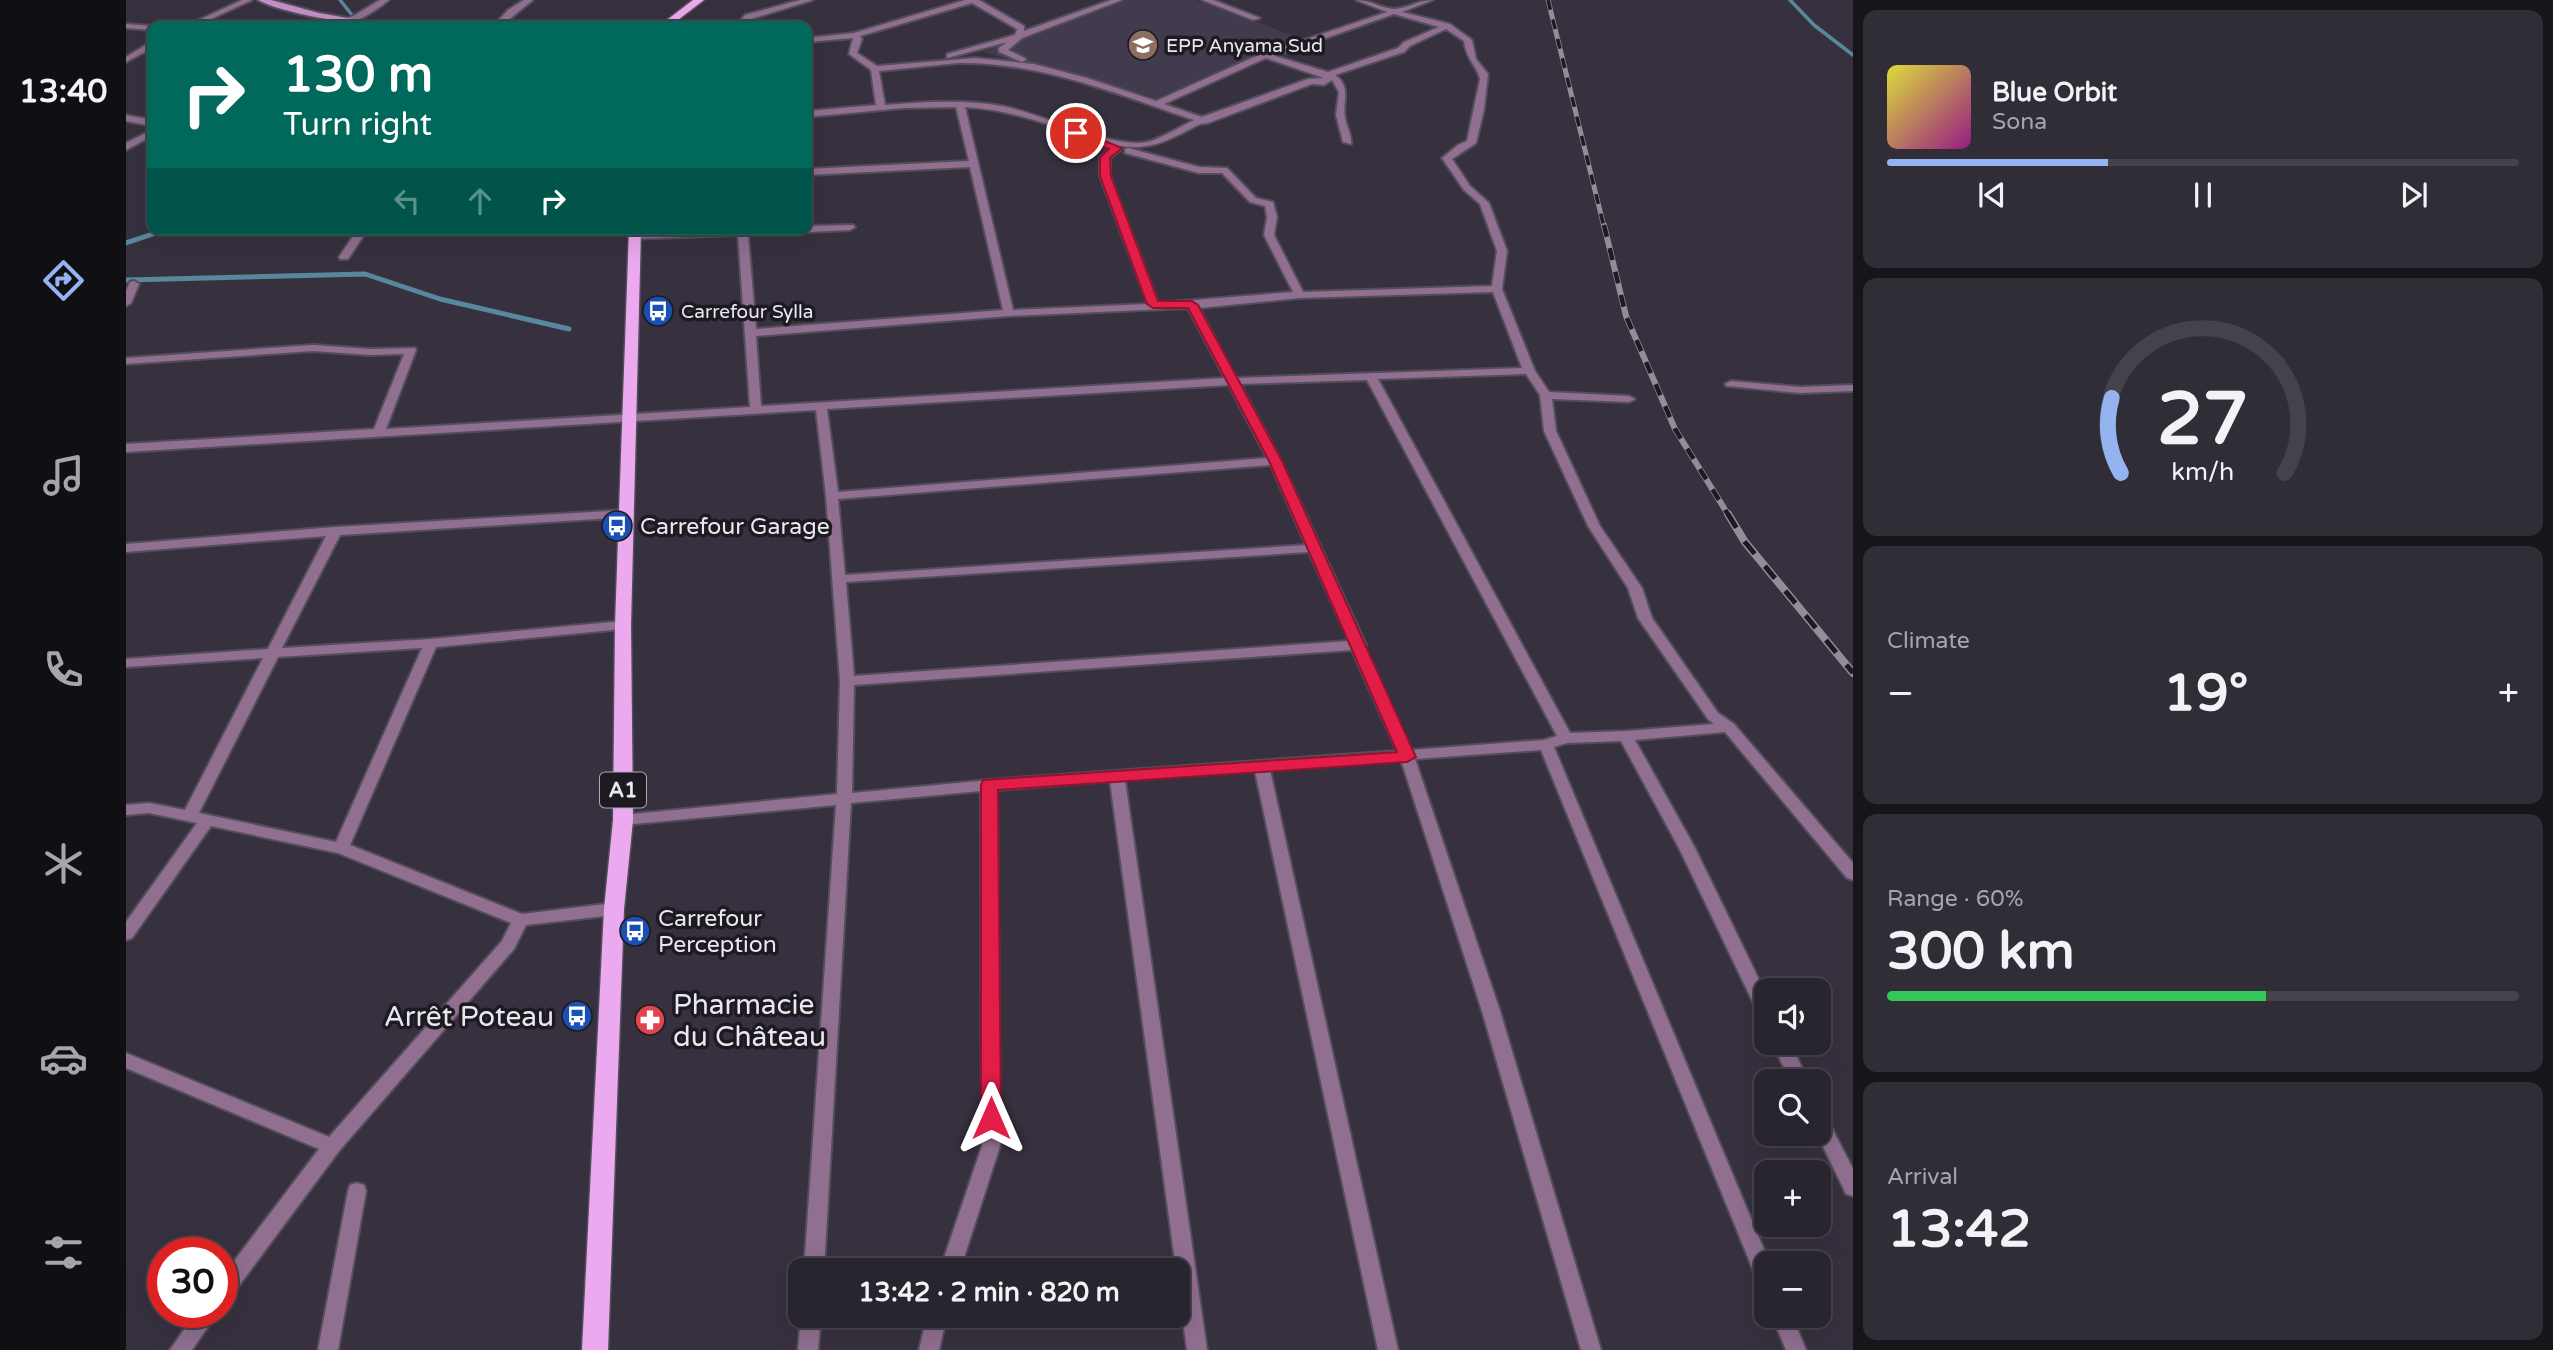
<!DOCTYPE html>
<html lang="en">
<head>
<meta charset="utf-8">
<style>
  body { margin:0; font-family:"Varela Round",sans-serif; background:#312d37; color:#f1f3f6; height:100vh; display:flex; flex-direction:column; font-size:26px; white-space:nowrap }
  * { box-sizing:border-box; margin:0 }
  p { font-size:23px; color:#a5a5aa }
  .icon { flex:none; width:38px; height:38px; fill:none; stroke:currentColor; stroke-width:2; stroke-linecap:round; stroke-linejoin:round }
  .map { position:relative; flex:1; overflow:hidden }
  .drawer { display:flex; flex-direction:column; gap:10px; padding:10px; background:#17141a; width:700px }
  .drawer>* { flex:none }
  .guide { position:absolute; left:21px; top:21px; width:665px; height:214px; border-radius:14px; box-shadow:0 7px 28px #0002,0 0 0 2px #45424b; background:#00695c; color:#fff; overflow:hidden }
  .buttons { position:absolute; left:1628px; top:978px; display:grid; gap:14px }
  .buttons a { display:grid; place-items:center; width:77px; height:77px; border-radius:14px; background:#29252f; box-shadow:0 7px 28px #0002,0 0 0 2px #45424b; font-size:35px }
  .speed { position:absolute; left:21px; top:1237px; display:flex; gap:14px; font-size:35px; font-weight:700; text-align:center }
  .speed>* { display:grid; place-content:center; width:91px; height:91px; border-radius:50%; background:#29252f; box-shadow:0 7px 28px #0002,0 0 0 2px #45424b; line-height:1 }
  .speed .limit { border:10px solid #d22; background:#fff; color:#111 }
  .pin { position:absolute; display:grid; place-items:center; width:60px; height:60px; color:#fff; margin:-30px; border:4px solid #fff; border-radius:50%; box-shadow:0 2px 7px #0007 }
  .me { position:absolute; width:77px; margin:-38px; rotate:0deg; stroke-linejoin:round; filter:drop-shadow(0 0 5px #0008) }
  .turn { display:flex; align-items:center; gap:24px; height:147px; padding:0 21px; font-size:32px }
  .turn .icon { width:91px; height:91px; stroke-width:2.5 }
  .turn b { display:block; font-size:49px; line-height:60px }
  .lanes { display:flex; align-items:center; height:66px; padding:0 21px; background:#0003; justify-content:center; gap:35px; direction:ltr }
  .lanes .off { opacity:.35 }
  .big { font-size:52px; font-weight:800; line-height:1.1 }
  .drawer .tile { flex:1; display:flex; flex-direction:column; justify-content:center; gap:10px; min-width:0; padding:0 24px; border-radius:14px; background:#312d37 }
  .drawer .dial { align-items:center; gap:0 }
  .dial svg { height:182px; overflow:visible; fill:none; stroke:#45424b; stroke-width:7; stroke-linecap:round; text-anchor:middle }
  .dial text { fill:#f1f3f6; stroke:none }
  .song { display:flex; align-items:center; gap:21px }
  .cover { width:84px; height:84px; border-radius:10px; background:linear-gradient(135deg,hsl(60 70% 55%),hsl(310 70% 35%)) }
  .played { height:7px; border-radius:4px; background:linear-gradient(90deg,#95b2f1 35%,#45424b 35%) }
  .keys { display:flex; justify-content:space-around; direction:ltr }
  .heat { display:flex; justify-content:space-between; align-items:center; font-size:38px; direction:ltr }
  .charge { height:10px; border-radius:5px; background:linear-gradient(90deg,#34c759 60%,#45424b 0) }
  .trip { position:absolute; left:662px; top:1258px; width:402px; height:70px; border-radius:14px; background:#29252f; box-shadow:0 7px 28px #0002,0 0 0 2px #45424b; font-weight:800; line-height:70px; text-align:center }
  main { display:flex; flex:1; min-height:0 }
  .menu { display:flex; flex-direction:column; width:126px; justify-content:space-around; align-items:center; background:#100f13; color:#a5a5aa }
  .menu .icon { width:49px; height:49px }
  .menu .current { color:#95b2f1 }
  .menu b { font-size:32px; color:#f1f3f6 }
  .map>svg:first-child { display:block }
</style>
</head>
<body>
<main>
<nav class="menu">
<b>13:40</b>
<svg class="icon current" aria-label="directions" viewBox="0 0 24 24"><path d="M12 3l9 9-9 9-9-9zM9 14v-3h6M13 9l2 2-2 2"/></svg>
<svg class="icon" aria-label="music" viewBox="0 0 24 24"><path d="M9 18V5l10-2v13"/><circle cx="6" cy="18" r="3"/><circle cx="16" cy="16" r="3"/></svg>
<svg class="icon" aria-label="phone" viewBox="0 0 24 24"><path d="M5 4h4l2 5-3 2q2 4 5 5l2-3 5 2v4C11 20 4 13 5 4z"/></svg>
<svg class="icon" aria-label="climate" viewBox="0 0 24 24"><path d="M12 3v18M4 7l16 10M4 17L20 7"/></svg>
<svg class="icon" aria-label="car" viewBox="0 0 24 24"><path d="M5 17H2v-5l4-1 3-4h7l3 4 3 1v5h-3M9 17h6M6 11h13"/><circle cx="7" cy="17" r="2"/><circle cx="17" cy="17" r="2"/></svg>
<svg class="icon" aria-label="filters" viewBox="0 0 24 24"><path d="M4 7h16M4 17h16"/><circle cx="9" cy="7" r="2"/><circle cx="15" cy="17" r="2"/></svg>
</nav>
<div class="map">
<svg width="1727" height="1350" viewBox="0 0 1727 1350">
  <rect width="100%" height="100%" fill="#37313f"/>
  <path fill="#423b4d" d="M 1000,0 L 1070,0 L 1174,38 L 1031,98 L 857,52 Z"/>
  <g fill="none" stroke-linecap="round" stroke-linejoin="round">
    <path stroke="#57889d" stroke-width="3.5" d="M 214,0 L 226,15
      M 1664,0 L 1688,25 L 1727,55
      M 234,25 L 241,26"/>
    <path stroke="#57889d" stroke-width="5" d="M 0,243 L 42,229
      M 0,280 L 239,274 L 314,299 L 443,329"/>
    <g stroke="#544e5b" stroke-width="4">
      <path id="street" d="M 116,0 L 126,0 L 70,26 L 60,26 Z
        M 254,0 L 263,0 C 247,13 225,27 204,26 L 229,15 Z
        M 398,0 L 407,0 L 375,26 L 367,26 L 382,10 Z
        M 674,0 L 687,0 L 625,19 L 618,26 L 610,26 L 619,15 Z
        M 839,0 L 853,0 L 898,26 L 898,31 L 985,0 L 996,0 L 896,38 L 882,50 L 899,58 L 900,60 L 896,62 L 873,52 L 873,48 L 881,42 L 821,58 L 821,54 L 889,35 L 891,29 L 846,3 L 734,36 L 736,39 L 731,53 L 751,66 L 849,58 L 908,64 L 961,78 L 1030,101 L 1128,57 L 1261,12 L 1230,0 C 1244,0 1257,9 1268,9 C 1280,9 1293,0 1307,0 L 1276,12 L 1324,24 L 1346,40 L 1350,59 L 1362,74 L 1358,109 L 1350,143 L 1326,159 L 1344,186 L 1363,203 L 1381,251 L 1376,289 L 1409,371 L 1423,392 L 1503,396 L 1509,399 L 1503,402 L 1426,399 L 1430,431 L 1474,526 L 1516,588 L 1526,618 L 1592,713 L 1608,724 L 1727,863 L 1727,880 L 1721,878 L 1599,732 L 1509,740 L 1569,848 L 1640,994 L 1640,1019 L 1634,1017 L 1553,848 L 1495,741 L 1441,743 L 1428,747 L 1644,1264 L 1640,1264 L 1640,1286 L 1633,1283 L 1630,1277 L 1415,750 L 1289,759 L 1374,1011 L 1475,1350 L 1455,1350 L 1356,1011 L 1275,760 L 1144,770 L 1272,1350 L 1252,1350 L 1129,771 L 999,780 L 1081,1350 L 1061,1350 L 984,781 L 871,790 L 874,1146 L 834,1270 L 814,1270 L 856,1146 L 855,791 L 725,803 L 698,1270 L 678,1270 L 710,805 L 497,825 L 492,824 L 489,820 L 492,816 L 497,815 L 711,794 L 714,681 L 700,496 L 690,410 L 0,452 L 0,444 L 248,429 L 278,354 L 244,355 L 187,351 L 0,364 L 0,358 L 187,345 L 244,349 L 289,348 L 290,350 L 260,429 L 624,407 L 612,235 L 504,239 L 503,237 L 508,234 L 611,229 L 681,229 L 681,226 L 727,225 L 729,227 L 724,230 L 622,235 L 630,329 L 877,310 L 844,167 L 681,175 L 681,169 L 843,161 L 830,107 L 778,108 L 681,117 L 681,111 L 750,105 L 745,70 L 723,54 L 727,38 L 681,42 L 681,38 L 728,33 ZM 1268,14 L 1313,27 L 1278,42 L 1272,48 L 1202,72 L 1149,56 ZM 1320,29 L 1338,41 C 1340,59 1351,66 1354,79 L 1341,141 L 1332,145 L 1316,158 L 1338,190 L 1354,204 L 1371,251 L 1366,286 L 1177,292 L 1148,235 L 1151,217 L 1147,202 L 1130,198 L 1101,168 L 1073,167 L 1002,148 L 999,149 L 999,153 L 1073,173 L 1096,173 L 1124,202 L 1139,206 L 1141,217 L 1138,235 L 1167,292 L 1032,303 L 984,176 L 984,158 L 994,150 L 994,146 C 1027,151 1046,138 1074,124 L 1082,123 L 1186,84 L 1198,85 L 1206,80 L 1213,92 L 1210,115 L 1217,142 L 1225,144 C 1226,135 1220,126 1219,117 C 1216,101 1226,87 1209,75 L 1278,52 L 1284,46 ZM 1140,58 L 1198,78 L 1182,79 L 1076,117 L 1038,104 ZM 832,63 C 916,62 990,94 1068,120 C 1054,127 1039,136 1025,141 C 991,152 915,113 876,106 C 837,99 797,102 759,105 L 753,71 ZM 839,107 C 891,110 937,129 984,149 L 974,157 L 974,176 L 1022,304 L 887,310 ZM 1367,292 L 1396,368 L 1110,378 L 1073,308 L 1173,298 ZM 1062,308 L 1099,378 L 635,406 L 630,336 L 883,316 ZM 1400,374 L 1414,395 L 1418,431 L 1462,526 L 1502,588 L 1512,618 L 1582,719 L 1588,724 L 1500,731 L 1444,733 L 1252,379 ZM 1241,380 L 1431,736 L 1418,740 L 1285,750 L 1239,647 L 1240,645 L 1155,461 L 1114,384 ZM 1103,385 L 1141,458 L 712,492 L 701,409 ZM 1145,465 L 1180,545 L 719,575 L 712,499 ZM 1183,552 L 1223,641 L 728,676 L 720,582 ZM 1226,650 L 1271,751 L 863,780 L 726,793 L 728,685 Z
        M 1076,0 L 1087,0 L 1134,18 L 1127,20 Z
        M 0,24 L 26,26 L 29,26 L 26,26 L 26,30 L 0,28 Z
        M 23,43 L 26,43 L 26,48 L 0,62 L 0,57 Z
        M 0,115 L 26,120 L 26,126 L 0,121 Z
        M 26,130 L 26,136 L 0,150 L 0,143 Z
        M 232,229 L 242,229 L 222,259 L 214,259 L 213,257 Z
        M 8,281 L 13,284 L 5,303 L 0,306 L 0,291 L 4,282 Z
        M 1605,381 L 1674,387 L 1727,385 L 1727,391 L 1674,393 L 1601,386 L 1599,384 Z
        M 500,510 L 504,511 L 506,514 L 504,517 L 214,535 L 156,648 L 305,639 L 497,621 L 504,625 L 497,629 L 310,647 L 224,845 L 396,914 L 488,903 L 494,905 L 496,909 L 494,913 L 488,915 L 400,925 L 388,949 L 213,1151 L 103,1299 L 96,1302 L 96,1277 L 193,1149 L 0,1068 L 0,1053 L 203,1137 L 376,941 L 385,923 L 212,853 L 85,826 L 6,938 L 0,940 L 0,922 L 71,823 L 23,813 L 0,815 L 0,805 L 23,803 L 59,810 L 137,658 L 0,667 L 0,659 L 142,649 L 200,536 L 0,552 L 0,544 L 209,527 ZM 296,648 L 210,842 L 73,813 L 152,657 Z
        M 1646,1043 L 1664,1043 L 1683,1082 L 1665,1082 Z
        M 1692,1111 L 1698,1113 L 1727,1169 L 1727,1196 L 1720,1194 L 1691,1134 Z
        M 231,1183 L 238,1185 L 240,1191 L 212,1350 L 192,1350 L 222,1191 L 224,1185 Z
        M 70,1312 L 92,1312 L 66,1350 L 44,1350 Z
        M 675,1316 L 695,1316 L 692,1350 L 672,1350 Z
        M 801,1316 L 821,1316 L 813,1350 L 793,1350 Z
        M 1646,1316 L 1666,1316 L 1680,1350 L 1660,1350 Z"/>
    </g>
    <g stroke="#544e5b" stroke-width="4">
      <path id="secondary" d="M 132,0 L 145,0 L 193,13 L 267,26 C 238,27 157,14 132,0 Z"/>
    </g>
    <g stroke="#544e5b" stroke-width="3">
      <path id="primary" d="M 567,0 L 578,0 L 544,26 L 533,26 Z
        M 503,229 L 515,229 L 505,625 L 507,820 L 498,909 L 482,1350 L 456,1350 L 478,909 L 487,820 L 489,625 Z"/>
    </g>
    <use href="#street" fill="#906f91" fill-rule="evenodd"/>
    <use href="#secondary" fill="#c390c6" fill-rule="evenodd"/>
    <use href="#primary" fill="#eba9ef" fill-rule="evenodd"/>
    <g stroke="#928d98" stroke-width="5">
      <path id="rail-far2" d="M 1422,0 L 1478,227"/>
    </g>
    <g stroke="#928d98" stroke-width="6">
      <path id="rail-far1" d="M 1478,225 L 1500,316 L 1549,429 L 1603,516"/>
    </g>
    <g stroke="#928d98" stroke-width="8">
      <path id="rail" d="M 1602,514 L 1619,542 L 1727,673"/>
    </g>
    <use href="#rail-far2" stroke="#1d1a21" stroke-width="3.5" stroke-dasharray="10" stroke-linecap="butt"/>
    <use href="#rail-far1" stroke="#1d1a21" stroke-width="4.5" stroke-dasharray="12" stroke-linecap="butt"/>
    <use href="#rail" stroke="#1d1a21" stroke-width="5" stroke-dasharray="16" stroke-linecap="butt"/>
  </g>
  <path fill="#e11d48" stroke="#92132f" stroke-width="2" d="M 947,131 L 954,131 L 996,148 L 984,158 L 985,176 L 1032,301 L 1066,301 L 1072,305 L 1156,461 L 1290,757 L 1281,762 L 872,790 L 875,1118 L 872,1124 L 865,1127 L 858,1124 L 855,1118 L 855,785 L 857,780 L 1271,752 L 1143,461 L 1062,308 L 1027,308 L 1021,304 L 974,176 L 974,157 L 983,149 L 947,135 Z"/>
  <defs>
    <g id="school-disc" transform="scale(1.575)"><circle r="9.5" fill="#8d6e63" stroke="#1d1a21"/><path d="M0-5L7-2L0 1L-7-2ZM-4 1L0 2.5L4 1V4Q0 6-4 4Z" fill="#fff"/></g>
    <g id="bus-disc" transform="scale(1.575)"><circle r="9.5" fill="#1a4fb4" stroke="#1d1a21"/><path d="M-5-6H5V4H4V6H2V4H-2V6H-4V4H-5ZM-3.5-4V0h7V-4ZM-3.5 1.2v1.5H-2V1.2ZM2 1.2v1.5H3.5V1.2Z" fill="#fff"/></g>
    <g id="pharmacy-disc" transform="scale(1.575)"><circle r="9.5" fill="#e0444e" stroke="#1d1a21"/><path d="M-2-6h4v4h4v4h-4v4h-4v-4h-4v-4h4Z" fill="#fff"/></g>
  </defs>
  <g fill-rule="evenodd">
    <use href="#school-disc" x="1017" y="45"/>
    <use href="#bus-disc" x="532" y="311"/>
    <use href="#bus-disc" x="491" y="526"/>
    <use href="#bus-disc" x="509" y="931"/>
    <use href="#bus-disc" x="451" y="1016"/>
    <use href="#pharmacy-disc" x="524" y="1020"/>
  </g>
  <g text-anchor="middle" stroke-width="7" stroke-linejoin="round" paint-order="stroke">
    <g font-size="19" fill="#ebe7f0" stroke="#1d1a21" text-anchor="start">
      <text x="1040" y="52">EPP Anyama Sud</text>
      <text x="555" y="318">Carrefour Sylla</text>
    </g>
    <rect fill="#1d1a21" stroke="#adaab2" stroke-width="2" x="474" y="772.5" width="46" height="35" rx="5"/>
    <g font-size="21" font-weight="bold" fill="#ebe7f0">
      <text x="497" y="797">A1</text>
    </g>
    <g font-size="23" fill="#ebe7f0" stroke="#1d1a21" text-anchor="start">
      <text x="514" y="534">Carrefour Garage</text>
      <text x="532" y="926">Carrefour<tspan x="532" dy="26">Perception</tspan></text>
    </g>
    <g font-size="28" fill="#ebe7f0" stroke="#1d1a21" text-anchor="start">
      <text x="547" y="1014">Pharmacie<tspan x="547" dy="32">du Château</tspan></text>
      <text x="428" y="1026" text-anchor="end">Arrêt Poteau</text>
    </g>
  </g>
</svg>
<div class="buttons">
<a><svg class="icon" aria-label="sound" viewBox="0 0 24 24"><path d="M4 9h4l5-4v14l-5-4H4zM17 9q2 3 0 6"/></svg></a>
<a><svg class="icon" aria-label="search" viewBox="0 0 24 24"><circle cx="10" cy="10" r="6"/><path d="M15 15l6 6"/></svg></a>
<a>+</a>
<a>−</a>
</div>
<div class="speed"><div class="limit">30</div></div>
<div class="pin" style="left:950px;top:133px;background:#d93025"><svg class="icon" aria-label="arrive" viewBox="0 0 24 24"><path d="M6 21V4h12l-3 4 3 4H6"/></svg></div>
<svg class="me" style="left:865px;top:1118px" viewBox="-20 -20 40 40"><path d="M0-17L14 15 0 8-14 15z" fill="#e11d48" stroke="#fff" stroke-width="4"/></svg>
<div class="trip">13:42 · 2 min · 820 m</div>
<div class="guide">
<div class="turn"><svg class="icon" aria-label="right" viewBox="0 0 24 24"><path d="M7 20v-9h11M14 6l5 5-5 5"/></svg><div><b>130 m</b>Turn right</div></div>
<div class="lanes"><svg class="icon off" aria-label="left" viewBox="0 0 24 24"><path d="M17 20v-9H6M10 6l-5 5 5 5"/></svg><svg class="icon off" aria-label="ahead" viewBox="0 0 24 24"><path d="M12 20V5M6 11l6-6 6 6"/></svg><svg class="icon" aria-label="right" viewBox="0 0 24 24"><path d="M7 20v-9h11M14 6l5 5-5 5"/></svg></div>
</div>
</div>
<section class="drawer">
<div class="tile">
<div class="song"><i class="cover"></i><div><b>Blue Orbit</b><p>Sona</p></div></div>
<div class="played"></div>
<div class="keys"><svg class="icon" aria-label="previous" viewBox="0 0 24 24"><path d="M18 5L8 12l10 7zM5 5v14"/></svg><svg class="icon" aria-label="pause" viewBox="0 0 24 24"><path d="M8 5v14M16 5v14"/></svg><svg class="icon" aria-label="next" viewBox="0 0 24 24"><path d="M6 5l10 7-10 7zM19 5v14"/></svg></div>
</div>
<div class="tile dial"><svg viewBox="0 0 100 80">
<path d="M14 69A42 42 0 1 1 86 69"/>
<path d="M14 69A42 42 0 0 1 10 36" stroke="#95b2f1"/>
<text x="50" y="56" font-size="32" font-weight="700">27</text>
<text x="50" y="72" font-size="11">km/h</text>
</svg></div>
<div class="tile"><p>Climate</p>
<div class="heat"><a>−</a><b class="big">19°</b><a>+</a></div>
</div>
<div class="tile"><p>Range · 60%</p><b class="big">300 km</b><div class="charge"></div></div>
<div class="tile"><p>Arrival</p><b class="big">13:42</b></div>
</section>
</main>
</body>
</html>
